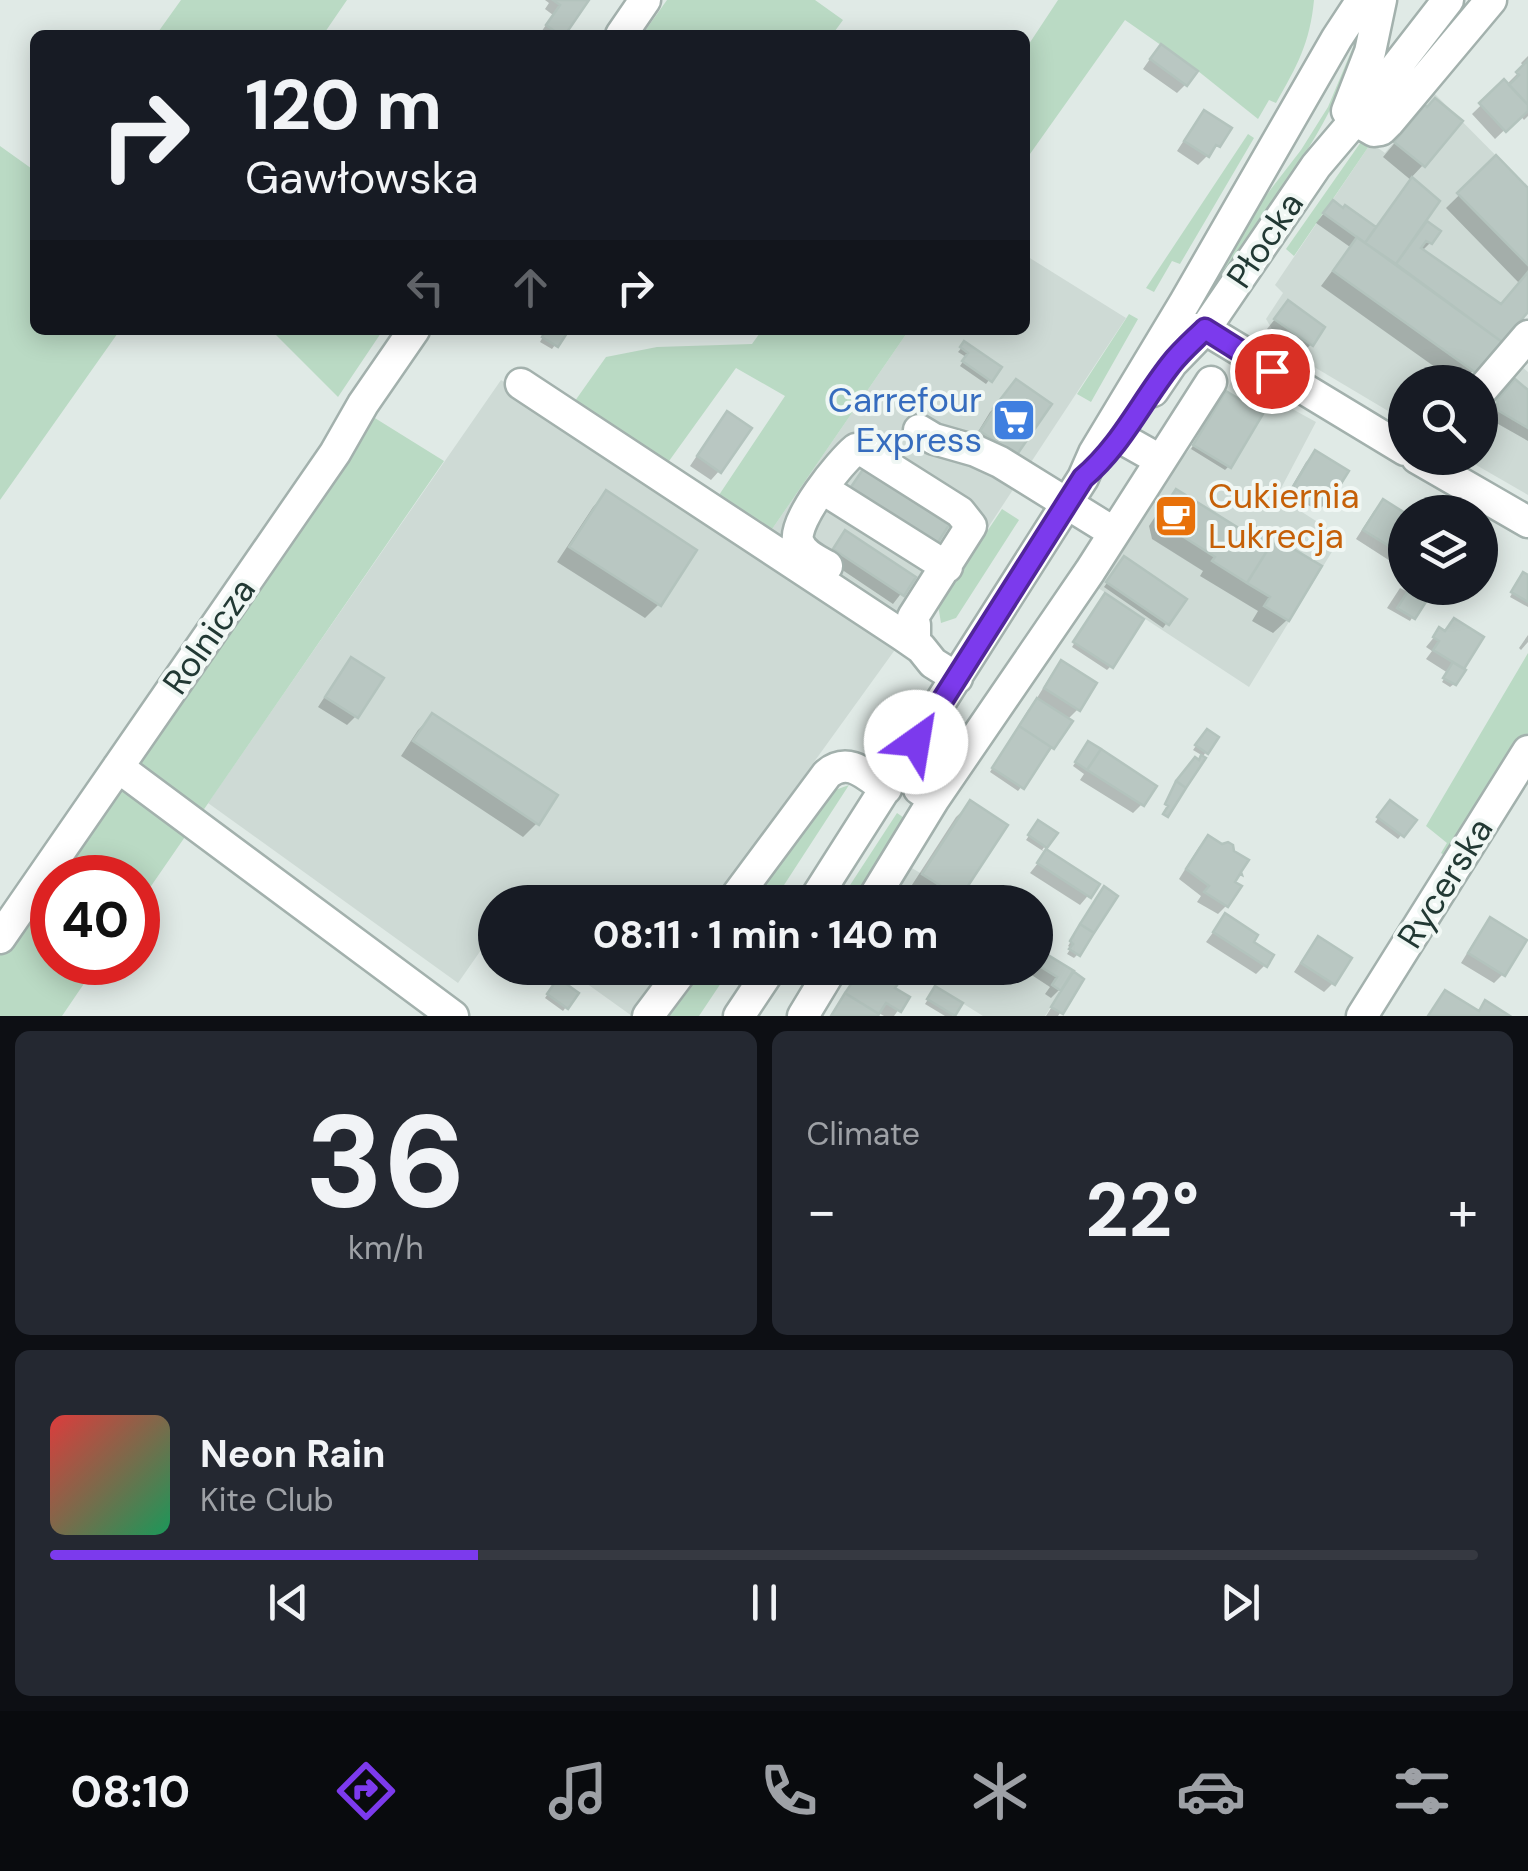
<!DOCTYPE html>
<html lang="en">
<head>
<meta charset="utf-8">
<style>
  body { margin:0; font-family:"DM Sans",sans-serif; background:#242831; color:#f1f3f6; height:100vh; display:flex; flex-direction:column; font-size:38px; white-space:nowrap }
  * { box-sizing:border-box; margin:0 }
  p { font-size:32px; color:#9ea1a6 }
  .icon { flex:none; width:55px; height:55px; fill:none; stroke:currentColor; stroke-width:2; stroke-linecap:round; stroke-linejoin:round }
  .map { position:relative; height:1016px; overflow:hidden }
  .sheet { display:flex; flex-direction:column; gap:15px; padding:15px; background:#0d0f14; flex:1 }
  .sheet>* { flex:none }
  .guide { position:absolute; left:30px; top:30px; width:1000px; height:305px; border-radius:15px; box-shadow:0 5px 25px #0003; background:#171b24; color:#f1f3f6; overflow:hidden }
  .controls { position:absolute; left:1388px; top:365px; display:grid; gap:20px }
  .controls a { display:grid; place-items:center; width:110px; height:110px; border-radius:50%; background:#171b24; box-shadow:0 5px 25px #0003; font-size:50px }
  .speed { position:absolute; left:30px; top:855px; display:flex; gap:20px; font-size:50px; font-weight:700; text-align:center }
  .speed>* { display:grid; place-content:center; width:130px; height:130px; border-radius:50%; background:#171b24; box-shadow:0 5px 25px #0003; line-height:1 }
  .speed .limit { border:15px solid #d22; background:#fff; color:#111 }
  .pin { position:absolute; display:grid; place-items:center; width:85px; height:85px; color:#fff; margin:-42px; border:5px solid #fff; border-radius:50%; box-shadow:0 2px 10px #0007 }
  .me { position:absolute; width:110px; margin:-55px; rotate:32deg; stroke-linejoin:round; filter:drop-shadow(0 0 8px #0008) }
  .turn { display:flex; align-items:center; gap:35px; height:210px; padding:0 50px; font-size:45px }
  .turn .icon { width:130px; height:130px; stroke-width:2.5 }
  .turn b { display:block; font-size:70px; line-height:85px }
  .lanes { display:flex; align-items:center; height:95px; padding:0 50px; background:#0003; justify-content:center; gap:50px; direction:ltr }
  .lanes .off { opacity:.35 }
  .big { font-size:75px; font-weight:700; line-height:1.1 }
  .sheet .card { flex:1; display:flex; flex-direction:column; justify-content:center; gap:15px; min-width:0; padding:0 35px; border-radius:15px; background:#242831 }
  .sheet .dial { align-items:center; gap:0 }
  .dial b { font-size:130px; line-height:1 }
  .song { display:flex; align-items:center; gap:30px }
  .cover { width:120px; height:120px; border-radius:15px; background:linear-gradient(135deg,hsl(0 70% 55%),hsl(150 70% 35%)) }
  .played { height:10px; border-radius:5px; background:linear-gradient(90deg,#7c3aed 30%,#363941 30%) }
  .keys { display:flex; justify-content:space-around; direction:ltr }
  .heat { display:flex; justify-content:space-between; align-items:center; font-size:55px; direction:ltr }
  .sheet .tiles { flex:1; display:grid; gap:15px; grid-template-columns:1fr 1fr }
  .card:last-child { grid-column:span 2 }
  .trip { position:absolute; left:478px; top:885px; width:575px; height:100px; border-radius:50px; background:#171b24; box-shadow:0 5px 25px #0003; font-weight:700; line-height:100px; text-align:center }
  .menu { display:flex; height:160px; justify-content:space-around; align-items:center; background:#090b0e; color:#9ea1a6 }
  .menu .icon { width:70px; height:70px }
  .menu .selected { color:#7c3aed }
  .menu b { font-size:45px; color:#f1f3f6 }
  .map>svg:first-child { display:block }
</style>
</head>
<body>
<div class="map">
<svg width="1528" height="1016" viewBox="0 0 1528 1016">
  <rect width="100%" height="100%" fill="#e0eae6"/>
  <path fill="#cedad5" d="M 1433,92 L 1528,188 L 1528,312 L 1468,382 L 1405,382 L 1405,421 L 1284,349 L 1266,319 L 1283,293 L 1275,285 L 1371,143 L 1385,153 Z
    M 1025,255 L 1126,318 L 918,634 L 766,538 L 909,330 L 1025,330 Z
    M 1518,363 L 1528,372 L 1528,495 L 1464,458 L 1480,458 L 1480,408 Z
    M 1234,377 L 1316,422 L 1277,496 L 1341,537 L 1249,687 L 1092,584 L 1152,495 L 1193,445 Z
    M 501,380 L 902,640 L 713,902 L 495,902 L 495,930 L 458,983 L 208,803 Z
    M 910,867 L 922,874 L 966,902 L 889,902 Z
    M 1035,947 L 1074,971 L 1045,1016 L 983,1016 L 906,968 L 1035,968 Z
    M 565,968 L 667,968 L 632,1016 Z"/>
  <path fill="#badac4" d="M 181,0 L 347,0 L 323,35 L 156,35 Z
    M 667,0 L 815,0 L 843,20 L 832,35 L 642,35 Z
    M 1058,0 L 1314,0 C 1310,43 1297,66 1276,103 L 1269,100 L 1258,119 L 1198,71 L 1125,20 L 1025,161 L 1025,50 Z
    M 1360,34 C 1342,104 1297,167 1257,227 C 1244,245 1232,269 1216,284 L 1213,282 L 1248,219 L 1301,150 L 1328,107 L 1358,35 Z
    M 1248,134 L 1254,138 L 1180,264 L 1172,261 L 1154,292 L 1146,288 Z
    M 1363,139 L 1371,143 L 1294,256 L 1286,249 Z
    M 0,146 L 35,171 L 35,330 L 120,330 L 0,500 Z
    M 1129,314 L 1138,319 L 1091,402 L 1077,394 Z
    M 271,330 L 383,330 L 338,397 Z
    M 762,330 L 909,330 L 766,538 L 713,504 L 785,396 L 736,368 L 664,468 L 570,408 L 606,357 L 657,347 L 752,344 Z
    M 370,415 L 444,461 L 138,905 L 138,878 L 52,878 L 52,962 L 98,963 L 62,1016 L 0,1016 L 0,953 Z
    M 1002,509 L 1019,520 L 956,618 L 941,623 L 938,605 Z
    M 1528,653 L 1528,733 L 1450,859 L 1441,853 L 1447,843 L 1426,826 Z
    M 849,785 L 773,902 L 751,902 L 827,793 Z
    M 897,813 L 910,822 L 860,902 L 839,902 Z
    M 706,968 L 712,972 L 716,968 L 731,968 L 699,1016 L 669,1016 Z"/>
  <path fill="#0003" d="M 545,0 L 586,0 L 562,35 L 539,35 L 553,15 L 545,9 L 549,3 Z
    M 1152,56 L 1185,85 L 1177,93 L 1143,69 Z
    M 1528,56 L 1528,116 L 1524,120 L 1520,115 L 1495,139 L 1472,114 L 1504,83 L 1506,85 L 1524,67 L 1521,63 Z
    M 1205,113 L 1218,145 L 1198,165 L 1177,151 L 1196,122 Z
    M 1412,122 L 1423,165 L 1410,179 L 1437,202 L 1417,229 L 1430,243 L 1422,251 L 1500,307 L 1519,283 L 1446,208 L 1496,159 L 1528,191 L 1528,308 L 1463,382 L 1456,382 L 1321,286 L 1350,247 L 1316,223 L 1324,213 L 1374,229 L 1412,181 L 1383,157 Z
    M 1288,303 L 1311,344 L 1303,353 L 1267,329 Z
    M 547,330 L 566,330 L 552,349 L 540,342 Z
    M 964,345 L 998,368 L 986,384 L 960,366 L 966,357 L 958,352 Z
    M 1507,391 L 1528,394 L 1528,441 L 1491,420 L 1489,412 Z
    M 1223,398 L 1229,466 L 1225,470 L 1191,449 Z
    M 998,404 L 1014,454 L 973,440 L 990,412 Z
    M 728,414 L 719,471 L 711,480 L 690,466 L 719,423 Z
    M 1315,454 L 1327,502 L 1318,511 L 1308,505 L 1302,511 L 1294,507 L 1290,511 L 1281,505 L 1306,462 Z
    M 864,471 L 935,542 L 844,497 Z
    M 1176,492 L 1248,537 L 1287,620 L 1273,633 L 1252,621 L 1258,611 L 1200,576 L 1203,571 L 1152,539 L 1149,526 L 1162,506 Z
    M 606,493 L 659,604 L 645,618 L 557,562 L 593,507 Z
    M 1383,502 L 1405,516 L 1405,559 L 1398,566 L 1356,539 L 1374,511 Z
    M 846,534 L 913,578 L 893,604 L 826,559 Z
    M 1121,563 L 1184,599 L 1163,628 L 1104,587 Z
    M 1528,578 L 1528,607 L 1510,597 L 1520,579 Z
    M 1400,588 L 1408,592 L 1411,588 L 1416,588 L 1427,594 L 1410,621 L 1387,608 Z
    M 1101,600 L 1111,666 L 1107,670 L 1072,647 Z
    M 1454,621 L 1454,684 L 1450,687 L 1442,682 L 1448,673 L 1426,659 L 1432,651 L 1426,647 L 1440,630 L 1444,633 Z
    M 1528,635 L 1528,642 L 1521,650 L 1519,648 Z
    M 352,660 L 356,716 L 347,725 L 318,707 L 343,669 Z
    M 1062,663 L 1078,709 L 1067,720 L 1052,748 L 1018,791 L 990,772 L 1028,710 L 1039,699 L 1037,698 L 1053,672 Z
    M 432,716 L 537,823 L 523,837 L 401,756 L 418,730 Z
    M 1203,736 L 1206,752 L 1203,756 L 1193,750 Z
    M 1085,748 L 1142,804 L 1133,813 L 1080,780 L 1084,774 L 1073,766 Z
    M 1390,803 L 1413,821 L 1398,839 L 1375,822 Z
    M 970,804 L 958,897 L 953,902 L 932,902 L 910,888 L 956,817 Z
    M 1035,827 L 1045,846 L 1042,850 L 1097,885 L 1080,905 L 1030,873 L 1046,853 L 1026,840 Z
    M 1208,838 L 1232,882 L 1226,906 L 1218,914 L 1197,902 L 1201,896 L 1179,879 L 1199,847 Z
    M 1100,893 L 1078,954 L 1074,958 L 1067,954 L 1071,948 L 1068,946 Z
    M 1225,916 L 1250,943 L 1265,965 L 1256,974 L 1206,942 Z
    M 1491,920 L 1503,974 L 1494,983 L 1461,963 L 1482,929 Z
    M 1319,939 L 1333,983 L 1324,992 L 1294,972 L 1310,948 Z
    M 1035,949 L 1081,980 L 1058,1016 L 1046,1016 L 1063,989 L 1061,988 L 1051,998 L 1045,994 L 1050,987 L 1027,972 L 1021,979 L 1004,968 L 1035,968 Z
    M 861,968 L 881,968 L 898,979 L 892,988 L 907,998 L 894,1016 L 884,1016 L 877,1012 L 875,1016 L 830,1016 Z
    M 554,985 L 566,1007 L 563,1011 L 545,998 Z
    M 932,993 L 960,1004 L 952,1016 L 945,1016 L 925,1004 Z"/>
  <path fill="#b9c7c2" stroke="#b3c3bd" stroke-width="2.5" d="M 553,0 L 589,0 L 565,35 L 560,35 L 546,25 L 560,5 Z
    M 1161,44 L 1198,71 L 1187,86 L 1150,59 Z
    M 1528,60 L 1528,105 L 1509,85 L 1519,75 L 1516,72 Z
    M 1504,79 L 1528,105 L 1528,111 L 1506,132 L 1479,103 Z
    M 1435,98 L 1463,121 L 1425,167 L 1394,142 L 1425,105 L 1427,107 Z
    M 1204,110 L 1232,128 L 1220,147 L 1216,145 L 1209,157 L 1184,141 Z
    M 1496,155 L 1528,188 L 1528,265 L 1457,193 Z
    M 1412,177 L 1440,201 L 1396,264 L 1365,243 Z
    M 1333,200 L 1343,208 L 1345,205 L 1376,227 L 1365,243 L 1323,213 Z
    M 1427,221 L 1441,231 L 1432,244 L 1426,241 L 1421,248 L 1501,304 L 1528,272 L 1528,312 L 1502,342 L 1396,264 Z
    M 1357,237 L 1502,342 L 1476,373 L 1333,271 Z
    M 1288,300 L 1325,327 L 1313,346 L 1274,319 Z
    M 546,330 L 569,330 L 558,347 L 542,337 Z
    M 964,341 L 1002,367 L 992,382 L 962,361 L 968,353 L 960,347 Z
    M 1016,379 L 1052,404 L 1016,456 L 980,431 L 994,410 L 993,409 Z
    M 1515,379 L 1528,390 L 1528,428 L 1499,411 L 1497,400 Z
    M 1226,391 L 1263,414 L 1231,468 L 1193,445 Z
    M 727,411 L 752,428 L 721,473 L 697,456 Z
    M 1315,450 L 1349,471 L 1329,503 L 1317,496 L 1312,504 L 1304,499 L 1301,504 L 1288,495 Z
    M 864,468 L 949,525 L 937,544 L 851,487 Z
    M 1176,489 L 1250,535 L 1247,539 L 1267,551 L 1247,583 L 1212,561 L 1215,557 L 1165,525 L 1162,510 Z
    M 606,490 L 697,550 L 661,606 L 569,547 Z
    M 1383,499 L 1405,513 L 1405,556 L 1363,530 Z
    M 1255,526 L 1322,566 L 1289,621 L 1264,606 L 1270,597 L 1247,583 L 1267,551 L 1247,539 Z
    M 845,530 L 916,577 L 904,596 L 833,549 Z
    M 1124,556 L 1187,599 L 1169,625 L 1106,582 Z
    M 1523,572 L 1528,575 L 1528,602 L 1511,592 Z
    M 1410,588 L 1421,588 L 1431,594 L 1415,619 L 1397,608 Z
    M 1105,593 L 1144,619 L 1113,668 L 1073,642 Z
    M 1454,618 L 1484,637 L 1464,669 L 1433,650 L 1439,641 L 1433,637 L 1439,627 L 1445,631 Z
    M 351,657 L 384,678 L 358,718 L 325,697 Z
    M 1061,660 L 1097,683 L 1080,711 L 1044,688 Z
    M 1453,662 L 1466,670 L 1456,685 L 1443,678 Z
    M 1037,698 L 1073,721 L 1054,749 L 1019,726 Z
    M 432,713 L 558,795 L 539,825 L 413,741 Z
    M 1019,726 L 1051,747 L 1024,789 L 992,768 Z
    M 1207,729 L 1219,737 L 1208,754 L 1195,745 Z
    M 1088,741 L 1101,749 L 1087,770 L 1075,762 Z
    M 1101,749 L 1157,786 L 1144,806 L 1087,770 Z
    M 1201,755 L 1206,758 L 1186,788 L 1176,781 L 1195,757 L 1199,760 Z
    M 1176,781 L 1186,788 L 1168,817 L 1163,814 L 1168,806 L 1165,804 Z
    M 970,800 L 1008,825 L 960,898 L 922,874 Z
    M 1390,800 L 1417,820 L 1404,837 L 1377,817 Z
    M 1038,820 L 1058,833 L 1047,848 L 1028,835 Z
    M 1208,835 L 1222,844 L 1228,842 L 1233,845 L 1234,851 L 1249,860 L 1241,872 L 1242,875 L 1240,874 L 1235,882 L 1242,886 L 1228,907 L 1204,892 L 1209,886 L 1186,869 Z
    M 1046,849 L 1100,884 L 1091,898 L 1037,863 Z
    M 1104,886 L 1118,896 L 1094,933 L 1080,924 Z
    M 1225,913 L 1258,935 L 1254,942 L 1274,955 L 1267,967 L 1213,932 Z
    M 1490,917 L 1527,940 L 1505,976 L 1468,953 Z
    M 1080,924 L 1094,933 L 1080,956 L 1069,949 L 1073,944 L 1070,941 Z
    M 1318,936 L 1352,958 L 1335,985 L 1301,963 Z
    M 1035,947 L 1074,971 L 1061,991 L 1052,985 L 1057,977 L 1036,964 L 1035,966 Z
    M 862,968 L 886,968 L 902,978 L 895,988 L 910,997 L 901,1012 L 886,1003 L 879,1014 L 845,993 Z
    M 1073,971 L 1084,979 L 1063,1014 L 1051,1007 Z
    M 558,978 L 579,993 L 568,1009 L 547,994 Z
    M 935,986 L 963,1003 L 955,1016 L 927,999 Z
    M 1445,990 L 1479,1011 L 1485,1000 L 1510,1016 L 1428,1016 Z
    M 845,993 L 879,1014 L 878,1016 L 831,1016 Z"/>
  <g fill="none" stroke-linecap="round" stroke-linejoin="round">
    <g stroke="#a3b1ad" stroke-width="35">
      <path id="minor" d="M 621,35 L 645,0
        M 1347,111 L 1370,52 L 1381,0
        M 1355,120 L 1374,131 L 1381,130 L 1388,123 L 1491,0
        M 1187,329 L 1205,329 L 1405,450
        M 521,384 L 902,635 L 921,648 L 933,663 L 957,678
        M 1153,391 L 1172,363 L 1205,329 L 1316,166 L 1355,120 L 1448,0
        M 1480,392 L 1528,336
        M 919,430 L 934,439 L 976,451 L 1000,462 L 1113,532
        M 1121,438 L 1160,460
        M 1417,458 L 1528,522
        M 823,489 L 947,567
        M 827,566 C 816,560 802,554 798,541 C 793,520 840,462 856,449 L 862,450 L 960,512 L 971,526 L 913,617 L 915,625 L 915,644
        M 118,767 L 453,1016
        M 934,799 L 1090,571 L 1211,382
        M 732,902 L 827,774 C 849,756 866,775 886,789
        M 813,902 L 1083,478 L 1094,453 L 1185,302 L 1337,38 L 1362,0
        M 871,902 L 934,799 L 919,789
        M 0,938 L 335,453 L 363,404 L 414,330
        M 648,1016 L 684,968
        M 739,1016 L 771,968
        M 803,1016 L 832,968
        M 1362,1016 L 1528,751"/>
    </g>
    <use href="#minor" stroke="#fff" stroke-width="30"/>
  </g>
  <g fill="none" stroke-linecap="round" stroke-linejoin="round">
    <g stroke="#51269a" stroke-width="25">
      <path id="route" d="M 916,742 L 1083,478 C 1121,446 1141,402 1171,364 C 1181,351 1194,340 1205,329 L 1272,371"/>
    </g>
    <use href="#route" stroke="#7c3aed" stroke-width="18"/>
  </g>
  <defs>
    <g id="supermarket-square" transform="scale(2.25)"><rect x="-9" y="-9" width="18" height="18" rx="4" fill="#3f7fe0" stroke="#f0f7f4"/><path d="M-6-5.5h2.5l.6 2H6L4.5 2H-2.5L-4.4-4H-6ZM-1.5 3.2a1.3 1.3 0 1 0 .1 0ZM3 3.2a1.3 1.3 0 1 0 .1 0Z" fill="#fff"/></g>
    <g id="cafe-square" transform="scale(2.25)"><rect x="-9" y="-9" width="18" height="18" rx="4" fill="#e8710a" stroke="#f0f7f4"/><path d="M-5.5-4.5H6V0H3Q3 3.5 0 3.5H-2.5Q-5.5 3.5-5.5 0ZM3-3.2v2h1.7v-2ZM-6 4.5H4V6H-6Z" fill="#fff"/></g>
  </defs>
  <g fill-rule="evenodd">
    <use href="#supermarket-square" x="1014" y="420"/>
    <use href="#cafe-square" x="1176" y="516"/>
  </g>
  <g text-anchor="middle" stroke-width="8" stroke-linejoin="round" paint-order="stroke">
    <g font-size="35" fill="#223934" stroke="#f0f7f4">
      <text transform="translate(1265 240) rotate(-56)" y="12">Płocka</text>
      <text transform="translate(209 636) rotate(-55)" y="12">Rolnicza</text>
      <text transform="translate(1445 883) rotate(-58)" y="12">Rycerska</text>
    </g>
    <g font-size="35" fill="#366cbe" stroke="#f0f7f4" text-anchor="end">
      <text x="982" y="412">Carrefour<tspan x="982" dy="40">Express</tspan></text>
    </g>
    <g font-size="35" fill="#c56008" stroke="#f0f7f4" text-anchor="start">
      <text x="1208" y="508">Cukiernia<tspan x="1208" dy="40">Lukrecja</tspan></text>
    </g>
  </g>
</svg>
<div class="controls">
<a><svg class="icon" aria-label="search" viewBox="0 0 24 24"><circle cx="10" cy="10" r="6"/><path d="M15 15l6 6"/></svg></a>
<a><svg class="icon" aria-label="layers" viewBox="0 0 24 24"><path d="M12 4l9 5-9 5-9-5zM3 14l9 5 9-5"/></svg></a>
</div>
<div class="speed"><div class="limit">40</div></div>
<div class="pin" style="left:1272px;top:371px;background:#d93025"><svg class="icon" aria-label="arrive" viewBox="0 0 24 24"><path d="M6 21V4h12l-3 4 3 4H6"/></svg></div>
<svg class="me" style="left:916px;top:742px" viewBox="-20 -20 40 40"><circle r="19" fill="#fff"/><path d="M0-13L10 11 0 6-10 11z" fill="#7c3aed"/></svg>
<div class="trip">08:11 · 1 min · 140 m</div>
<div class="guide">
<div class="turn"><svg class="icon" aria-label="right" viewBox="0 0 24 24"><path d="M7 20v-9h11M14 6l5 5-5 5"/></svg><div><b>120 m</b>Gawłowska</div></div>
<div class="lanes"><svg class="icon off" aria-label="left" viewBox="0 0 24 24"><path d="M17 20v-9H6M10 6l-5 5 5 5"/></svg><svg class="icon off" aria-label="ahead" viewBox="0 0 24 24"><path d="M12 20V5M6 11l6-6 6 6"/></svg><svg class="icon" aria-label="right" viewBox="0 0 24 24"><path d="M7 20v-9h11M14 6l5 5-5 5"/></svg></div>
</div>
</div>
<section class="sheet">
<div class="tiles">
<div class="card dial"><b>36</b><p>km/h</p></div>
<div class="card"><p>Climate</p>
<div class="heat"><a>−</a><b class="big">22°</b><a>+</a></div>
</div>
<div class="card">
<div class="song"><i class="cover"></i><div><b>Neon Rain</b><p>Kite Club</p></div></div>
<div class="played"></div>
<div class="keys"><svg class="icon" aria-label="previous" viewBox="0 0 24 24"><path d="M18 5L8 12l10 7zM5 5v14"/></svg><svg class="icon" aria-label="pause" viewBox="0 0 24 24"><path d="M8 5v14M16 5v14"/></svg><svg class="icon" aria-label="next" viewBox="0 0 24 24"><path d="M6 5l10 7-10 7zM19 5v14"/></svg></div>
</div>
</div>
</section>
<nav class="menu">
<b>08:10</b>
<svg class="icon selected" aria-label="directions" viewBox="0 0 24 24"><path d="M12 3l9 9-9 9-9-9zM9 14v-3h6M13 9l2 2-2 2"/></svg>
<svg class="icon" aria-label="music" viewBox="0 0 24 24"><path d="M9 18V5l10-2v13"/><circle cx="6" cy="18" r="3"/><circle cx="16" cy="16" r="3"/></svg>
<svg class="icon" aria-label="phone" viewBox="0 0 24 24"><path d="M5 4h4l2 5-3 2q2 4 5 5l2-3 5 2v4C11 20 4 13 5 4z"/></svg>
<svg class="icon" aria-label="climate" viewBox="0 0 24 24"><path d="M12 3v18M4 7l16 10M4 17L20 7"/></svg>
<svg class="icon" aria-label="car" viewBox="0 0 24 24"><path d="M5 17H2v-5l4-1 3-4h7l3 4 3 1v5h-3M9 17h6M6 11h13"/><circle cx="7" cy="17" r="2"/><circle cx="17" cy="17" r="2"/></svg>
<svg class="icon" aria-label="filters" viewBox="0 0 24 24"><path d="M4 7h16M4 17h16"/><circle cx="9" cy="7" r="2"/><circle cx="15" cy="17" r="2"/></svg>
</nav>
</body>
</html>
